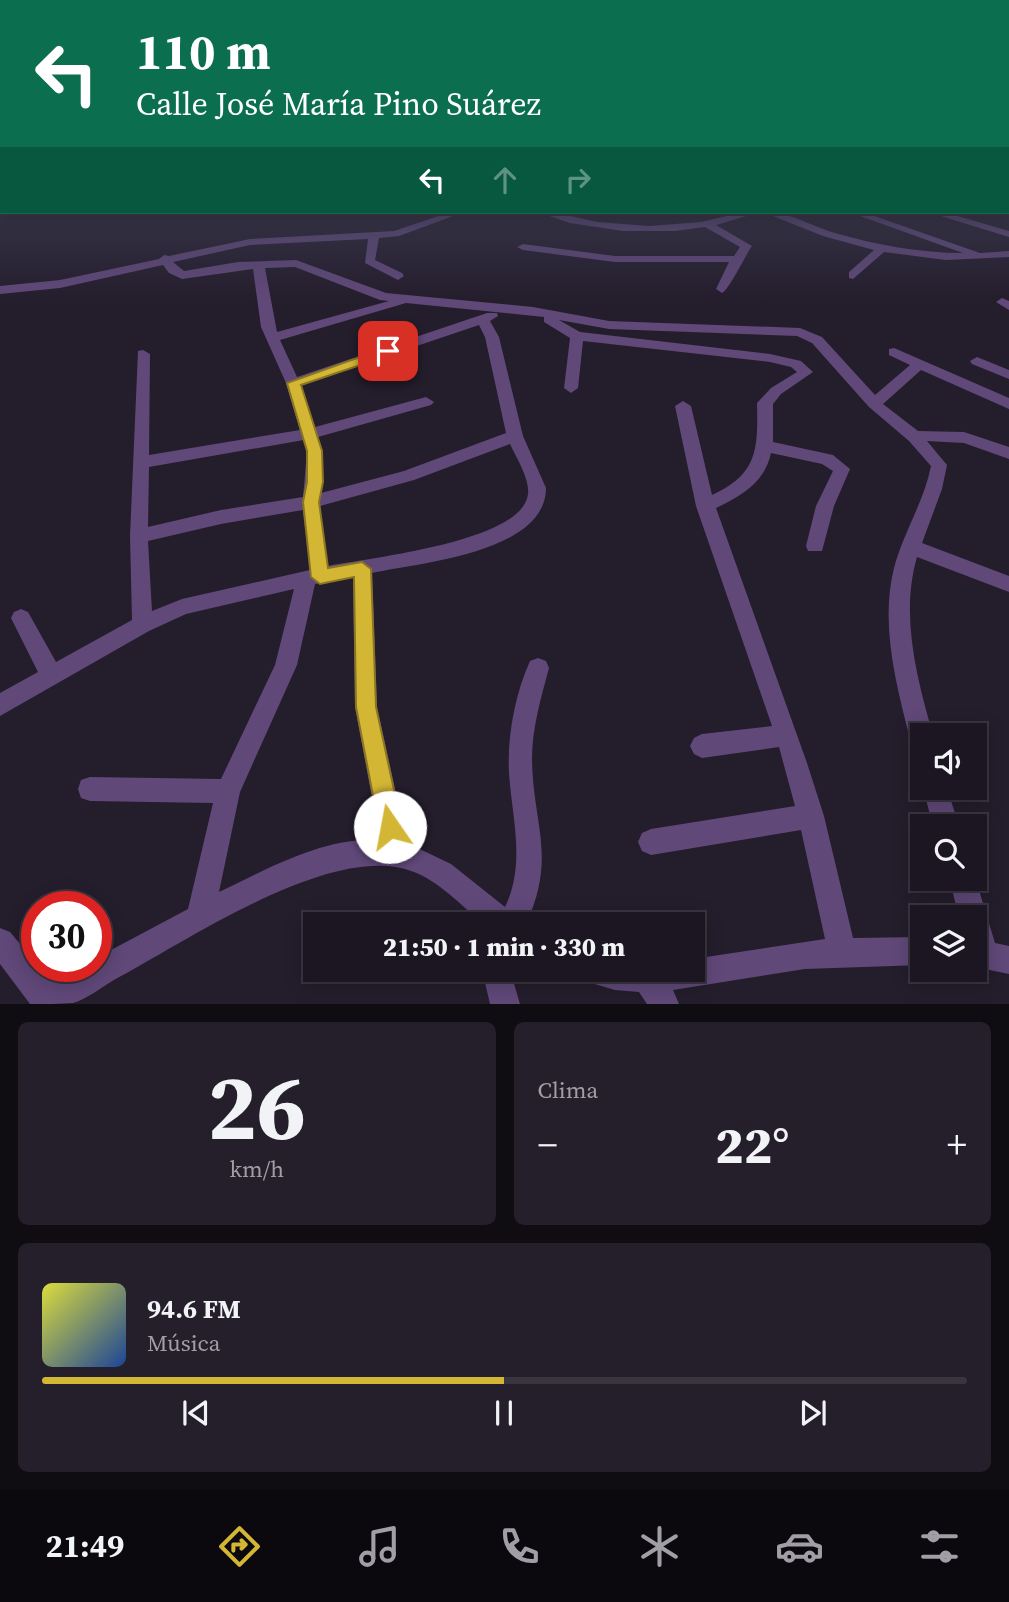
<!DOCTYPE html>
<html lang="es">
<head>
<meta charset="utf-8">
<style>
  body { margin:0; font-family:"Source Serif 4",serif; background:#241f2a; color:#f1f3f6; height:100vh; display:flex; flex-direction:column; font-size:26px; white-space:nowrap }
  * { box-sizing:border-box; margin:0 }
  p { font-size:23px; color:#a09fa5 }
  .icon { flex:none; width:38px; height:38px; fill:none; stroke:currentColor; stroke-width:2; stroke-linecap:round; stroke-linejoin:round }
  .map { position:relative; height:1004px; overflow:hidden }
  .drawer { display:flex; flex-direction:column; gap:18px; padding:18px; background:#0f0c12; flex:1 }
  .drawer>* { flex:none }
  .hud { position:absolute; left:0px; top:0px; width:1010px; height:214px; box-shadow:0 4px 18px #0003,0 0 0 2px #39353f; background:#0b6e4f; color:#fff; overflow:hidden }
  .controls { position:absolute; left:910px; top:723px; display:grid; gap:14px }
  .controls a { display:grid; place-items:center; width:77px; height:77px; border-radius:0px; background:#1b1621; box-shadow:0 4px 18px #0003,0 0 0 2px #39353f; font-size:35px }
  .speed { position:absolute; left:21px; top:891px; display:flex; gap:14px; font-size:35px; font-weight:700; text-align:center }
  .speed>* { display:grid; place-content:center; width:91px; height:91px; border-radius:50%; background:#1b1621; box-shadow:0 4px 18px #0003,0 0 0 2px #39353f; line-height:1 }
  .speed .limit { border:10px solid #d22; background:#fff; color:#111 }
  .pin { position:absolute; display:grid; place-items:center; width:60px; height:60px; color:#fff; margin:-30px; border-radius:14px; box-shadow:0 4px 10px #0006 }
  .me { position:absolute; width:77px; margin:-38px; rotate:348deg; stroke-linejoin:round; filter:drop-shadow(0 0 5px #0008) }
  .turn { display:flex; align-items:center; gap:24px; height:147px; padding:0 21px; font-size:32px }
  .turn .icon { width:91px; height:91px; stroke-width:2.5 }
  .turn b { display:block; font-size:49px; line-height:60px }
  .lanes { display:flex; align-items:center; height:66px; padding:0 21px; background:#0003; justify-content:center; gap:35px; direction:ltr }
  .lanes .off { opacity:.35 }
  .big { font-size:52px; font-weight:800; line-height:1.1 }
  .drawer .tile { flex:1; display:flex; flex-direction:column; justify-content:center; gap:10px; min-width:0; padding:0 24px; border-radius:10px; background:#241f2a }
  .drawer .dial { align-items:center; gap:0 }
  .dial b { font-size:91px; line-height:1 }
  .song { display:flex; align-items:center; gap:21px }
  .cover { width:84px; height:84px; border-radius:10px; background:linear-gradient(135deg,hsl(60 70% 55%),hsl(220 70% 35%)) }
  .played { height:7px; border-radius:4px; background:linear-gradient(90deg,#d4b635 50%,#39353f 50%) }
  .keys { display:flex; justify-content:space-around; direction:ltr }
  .heat { display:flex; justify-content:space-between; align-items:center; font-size:38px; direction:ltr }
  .drawer .tiles { flex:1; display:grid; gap:18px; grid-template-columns:1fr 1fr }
  .tile:last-child { grid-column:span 2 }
  .trip { position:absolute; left:303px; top:912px; width:402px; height:70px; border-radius:0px; background:#1b1621; box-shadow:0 4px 18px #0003,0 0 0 2px #39353f; font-weight:800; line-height:70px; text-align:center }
  .dock { display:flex; height:112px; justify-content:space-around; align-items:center; background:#0b090d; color:#a09fa5 }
  .dock .icon { width:49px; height:49px }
  .dock .selected { color:#d4b635 }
  .dock b { font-size:32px; color:#f1f3f6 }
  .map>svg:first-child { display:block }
</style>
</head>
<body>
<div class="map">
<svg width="1009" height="1004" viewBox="0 0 1009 1004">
  <rect width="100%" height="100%" fill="#241d2c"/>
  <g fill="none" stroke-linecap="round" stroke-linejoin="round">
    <path fill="#604879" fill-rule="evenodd" d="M 1008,161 L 1009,161 L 1009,167 L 1008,167 Z
      M 1008,206 L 1009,206 L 1009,212 L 1007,212 Z
      M 450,212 L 464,212 L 399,236 L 379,238 L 375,260 L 402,273 L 404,276 L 398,280 L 365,263 L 368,239 L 250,245 L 173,262 L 184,271 L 238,262 L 296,260 L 386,293 L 533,307 L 609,321 L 800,328 L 822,337 L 875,395 L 910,365 L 889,355 L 889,349 L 894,348 L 1009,398 L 1009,409 L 921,370 L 883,404 L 918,431 L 964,432 L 1009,447 L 1009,459 L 964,443 L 927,441 L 947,465 L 942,489 L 922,543 L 1009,576 L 1009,592 L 917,557 C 900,616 917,678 933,735 L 922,735 L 922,750 L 914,747 L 910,739 C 896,684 880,624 894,568 C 903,533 924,502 931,466 L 909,441 L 869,407 L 812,343 L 797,336 L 609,329 L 559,320 L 580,332 L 770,354 L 801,361 L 813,372 L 781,394 L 773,404 L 773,442 L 833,455 L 850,469 L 834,506 L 822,551 L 808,551 L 806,546 L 816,506 L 833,471 L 822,464 L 771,453 C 765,482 742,496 716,508 L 807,763 L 824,816 L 853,938 L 922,937 L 922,965 L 805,969 L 673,990 L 679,1004 L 647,1004 L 639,992 L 615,990 L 581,980 L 577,970 L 693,970 L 693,959 L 825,939 L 801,830 L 651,855 L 642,851 L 638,842 L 642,833 L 651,829 L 795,806 L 779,747 L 702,758 L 694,754 L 690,746 L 694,738 L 702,734 L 772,726 L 696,506 L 675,406 L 683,401 L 691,406 L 712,495 C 758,474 758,449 757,403 L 771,388 L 797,372 L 791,367 L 770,362 L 583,341 L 578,388 L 571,393 L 564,388 L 570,338 L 544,322 L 544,317 L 406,303 L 280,340 L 297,377 L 487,313 L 497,313 L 498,316 L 490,321 L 499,337 L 523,436 L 546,488 C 546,553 418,563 372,573 L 377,707 L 407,843 L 451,864 L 505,907 C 526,864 512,818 509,773 C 507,737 515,694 530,661 L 538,658 L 546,661 L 549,668 C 541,698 532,728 532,759 C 533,826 557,856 526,924 L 483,924 C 461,905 438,880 411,871 C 331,842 184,943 114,980 C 102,987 87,999 73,1003 C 61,1004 43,1004 30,1004 L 0,964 L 0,928 L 10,932 L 52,982 L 81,966 L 96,966 L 96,958 L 188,909 L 213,803 L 90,801 L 81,798 L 78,789 L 81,780 L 90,777 L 221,779 L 275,665 L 294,589 L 186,614 L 149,631 L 0,716 L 0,693 L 38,672 L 11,618 L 14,612 L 21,609 L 28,612 L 56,662 L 132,620 L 130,536 L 138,351 L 143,350 L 150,354 L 149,455 L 300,430 L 286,383 L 261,327 L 253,269 L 182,279 L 169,273 L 163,265 L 60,288 L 0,294 L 0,286 L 60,280 L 159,259 L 164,255 L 169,256 L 250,239 L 394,231 ZM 295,267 L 380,300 L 389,301 L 277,332 L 265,268 ZM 479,325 L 485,337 L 506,433 L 404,471 L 321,493 L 323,451 L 318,437 L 431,405 L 434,402 L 426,397 L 315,427 L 301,385 ZM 304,440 L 307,451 L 303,497 L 221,510 L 148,527 L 149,467 ZM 510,444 C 516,457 530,479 528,494 C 523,542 369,558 328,566 L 320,506 L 414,480 ZM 303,510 L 310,570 L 182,599 L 152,611 L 148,541 L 221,524 ZM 353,577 L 355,707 L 380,840 C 325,836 267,869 219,892 L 240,792 L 297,665 L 315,584 Z
      M 538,212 L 554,212 L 597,222 L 649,226 L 701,222 L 744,212 L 760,212 L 716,225 L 752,246 C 746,254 729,290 722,293 L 716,289 L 729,262 L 615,262 L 523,250 L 517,247 L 523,244 L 615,256 L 734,256 L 740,247 L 705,227 L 675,231 L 623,231 L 570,223 Z
      M 763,212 C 787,211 812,226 835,233 C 877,245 919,253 963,253 L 849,212 L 863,212 L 980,253 L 1009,251 L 1009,257 L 946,260 L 884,252 L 853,279 L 849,278 L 849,272 L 874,250 L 823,236 Z
      M 928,212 L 944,212 L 1009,231 L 1009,237 Z
      M 1002,298 L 1009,301 L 1009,310 L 996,302 Z
      M 977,357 L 1009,370 L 1009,379 L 972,364 L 970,361 Z
      M 923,788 L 947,788 L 959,826 L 933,826 Z
      M 975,877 L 995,943 L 1009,946 L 1009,974 L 975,967 L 975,917 L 959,917 L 949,878 Z
      M 482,970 L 510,970 L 520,1004 L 490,1004 Z"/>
    <path fill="#604879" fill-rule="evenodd" d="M 1008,182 L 1009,182 L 1009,188 L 1008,188 Z"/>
  </g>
  <linearGradient id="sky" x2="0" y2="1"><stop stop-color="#141018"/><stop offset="0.53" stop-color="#3f4056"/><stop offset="1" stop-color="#3f4056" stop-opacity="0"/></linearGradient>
  <rect width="1009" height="300" fill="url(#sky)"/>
  <path fill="#d4b635" stroke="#8a7622" stroke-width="2" d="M 388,347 L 395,351 L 393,354 L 301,385 L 322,451 L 323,482 L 319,502 L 328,568 L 362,562 L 371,569 L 376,707 L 402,827 L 399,835 L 390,838 L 382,835 L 379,827 L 356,707 L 354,577 L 320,584 L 311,577 L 303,502 L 307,482 L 307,451 L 287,383 Z"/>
</svg>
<div class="controls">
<a><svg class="icon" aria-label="sound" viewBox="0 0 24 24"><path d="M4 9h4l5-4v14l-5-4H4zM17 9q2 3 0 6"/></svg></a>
<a><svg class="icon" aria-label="search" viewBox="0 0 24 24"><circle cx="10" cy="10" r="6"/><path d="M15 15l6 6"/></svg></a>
<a><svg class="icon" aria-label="layers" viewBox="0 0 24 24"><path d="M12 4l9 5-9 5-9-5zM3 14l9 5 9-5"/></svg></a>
</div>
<div class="speed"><div class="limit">30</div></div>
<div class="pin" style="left:388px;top:351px;background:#d93025"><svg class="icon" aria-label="arrive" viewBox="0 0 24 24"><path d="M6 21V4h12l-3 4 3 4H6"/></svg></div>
<svg class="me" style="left:390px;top:827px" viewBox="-20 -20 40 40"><circle r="19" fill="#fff"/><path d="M0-13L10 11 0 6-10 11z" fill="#d4b635"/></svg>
<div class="trip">21:50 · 1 min · 330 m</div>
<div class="hud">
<div class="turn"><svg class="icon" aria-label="left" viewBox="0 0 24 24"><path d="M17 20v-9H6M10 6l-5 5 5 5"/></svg><div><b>110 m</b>Calle José María Pino Suárez</div></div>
<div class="lanes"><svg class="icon" aria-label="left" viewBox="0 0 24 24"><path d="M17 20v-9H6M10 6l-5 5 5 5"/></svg><svg class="icon off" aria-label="ahead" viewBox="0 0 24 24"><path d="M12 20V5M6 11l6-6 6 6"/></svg><svg class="icon off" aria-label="right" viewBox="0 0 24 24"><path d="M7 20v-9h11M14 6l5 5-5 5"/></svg></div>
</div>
</div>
<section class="drawer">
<div class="tiles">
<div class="tile dial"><b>26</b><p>km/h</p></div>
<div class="tile"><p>Clima</p>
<div class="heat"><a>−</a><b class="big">22°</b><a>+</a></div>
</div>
<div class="tile">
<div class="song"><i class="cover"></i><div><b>94.6 FM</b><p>Música</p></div></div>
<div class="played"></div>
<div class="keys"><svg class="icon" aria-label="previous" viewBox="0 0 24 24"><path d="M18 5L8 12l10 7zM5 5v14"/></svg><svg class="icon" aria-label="pause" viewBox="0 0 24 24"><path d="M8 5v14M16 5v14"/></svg><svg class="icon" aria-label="next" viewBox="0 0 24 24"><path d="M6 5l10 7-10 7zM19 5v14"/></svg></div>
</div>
</div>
</section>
<nav class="dock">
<b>21:49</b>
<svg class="icon selected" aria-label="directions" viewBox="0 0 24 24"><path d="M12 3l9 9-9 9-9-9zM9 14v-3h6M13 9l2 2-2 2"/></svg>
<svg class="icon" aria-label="music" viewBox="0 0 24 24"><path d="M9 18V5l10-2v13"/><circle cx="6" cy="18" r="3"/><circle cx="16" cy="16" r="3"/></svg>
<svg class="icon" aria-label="phone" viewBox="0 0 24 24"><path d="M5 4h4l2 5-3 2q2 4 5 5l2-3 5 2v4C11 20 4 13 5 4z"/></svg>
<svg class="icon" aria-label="climate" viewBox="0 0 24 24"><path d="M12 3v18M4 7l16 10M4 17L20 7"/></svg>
<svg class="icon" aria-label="car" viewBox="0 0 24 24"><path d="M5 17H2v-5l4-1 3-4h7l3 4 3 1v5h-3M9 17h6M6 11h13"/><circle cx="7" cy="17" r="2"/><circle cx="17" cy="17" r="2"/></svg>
<svg class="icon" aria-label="filters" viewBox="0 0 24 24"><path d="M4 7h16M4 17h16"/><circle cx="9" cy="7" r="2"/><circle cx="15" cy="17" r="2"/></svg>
</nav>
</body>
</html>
